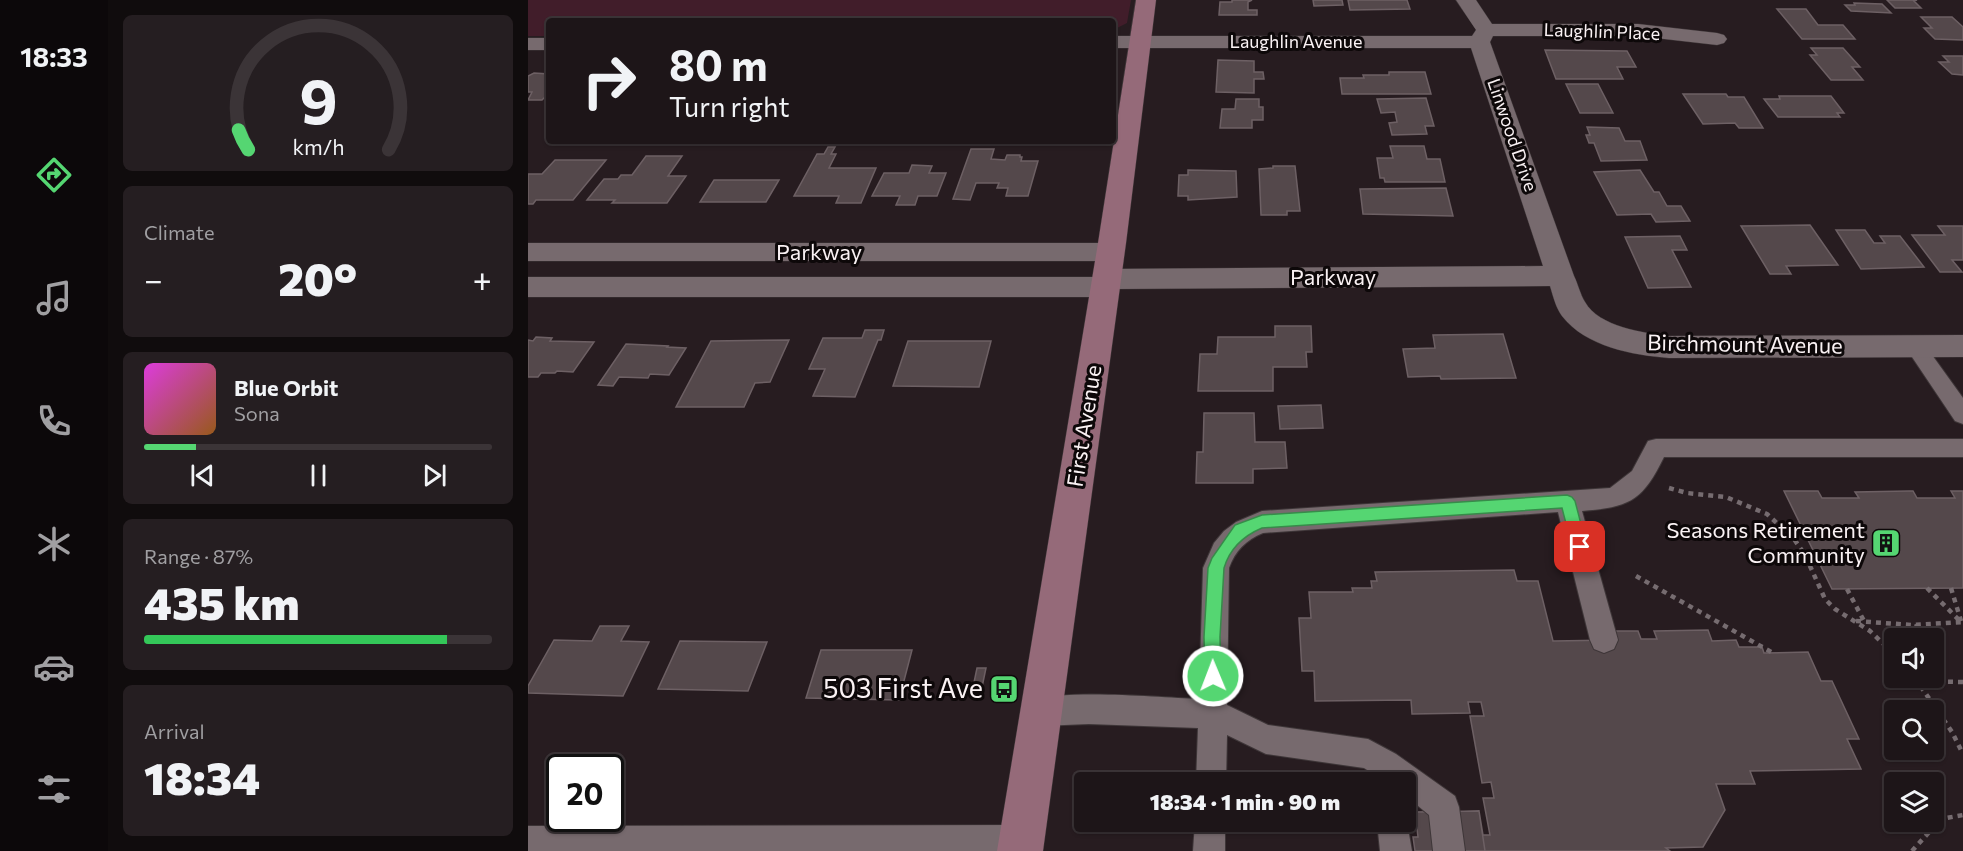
<!DOCTYPE html>
<html lang="en">
<head>
<meta charset="utf-8">
<style>
  body { margin:0; font-family:Commissioner,sans-serif; background:#251e21; color:#f1f3f6; height:100vh; display:flex; flex-direction:column; font-size:22px; white-space:nowrap }
  * { box-sizing:border-box; margin:0 }
  p { font-size:20px; color:#a09fa2 }
  .icon { flex:none; width:33px; height:33px; fill:none; stroke:currentColor; stroke-width:2; stroke-linecap:round; stroke-linejoin:round }
  .map { position:relative; flex:1; overflow:hidden }
  .panel { display:flex; flex-direction:column; gap:15px; padding:15px; background:#100c0d; width:420px }
  .panel>* { flex:none }
  .guide { position:absolute; left:18px; top:18px; width:570px; height:126px; border-radius:6px; box-shadow:0 2px 4px #0004,0 0 0 2px #3b3437; background:#1d1518; color:#f1f3f6; overflow:hidden }
  .controls { position:absolute; left:1356px; top:628px; display:grid; gap:12px }
  .controls a { display:grid; place-items:center; width:60px; height:60px; border-radius:6px; background:#1d1518; box-shadow:0 2px 4px #0004,0 0 0 2px #3b3437; font-size:30px }
  .speed { position:absolute; left:18px; top:754px; display:flex; gap:12px; font-size:30px; font-weight:700; text-align:center }
  .speed>* { display:grid; place-content:center; width:78px; height:78px; border-radius:50%; background:#1d1518; box-shadow:0 2px 4px #0004,0 0 0 2px #3b3437; line-height:1 }
  .speed .limit { border:3px solid #111; border-radius:9px; background:#fff; color:#111 }
  .pin { position:absolute; display:grid; place-items:center; width:51px; height:51px; color:#fff; margin:-26px; border-radius:12px; box-shadow:0 3px 9px #0006 }
  .me { position:absolute; width:66px; margin:-33px; rotate:359deg; stroke-linejoin:round; filter:drop-shadow(0 0 4px #0008) }
  .turn { display:flex; align-items:center; gap:21px; height:126px; padding:0 24px; font-size:27px }
  .turn .icon { width:78px; height:78px; stroke-width:2.5 }
  .turn b { display:block; font-size:42px; line-height:51px }
  .big { font-size:45px; font-weight:800; line-height:1.1 }
  .panel .tile { flex:1; display:flex; flex-direction:column; justify-content:center; gap:9px; min-width:0; padding:0 21px; border-radius:9px; background:#251e21 }
  .panel .dial { align-items:center; gap:0 }
  .dial svg { height:156px; overflow:visible; fill:none; stroke:#3b3437; stroke-width:7; stroke-linecap:round; text-anchor:middle }
  .dial text { fill:#f1f3f6; stroke:none }
  .song { display:flex; align-items:center; gap:18px }
  .cover { width:72px; height:72px; border-radius:9px; background:linear-gradient(135deg,hsl(300 70% 55%),hsl(30 70% 35%)) }
  .played { height:6px; border-radius:3px; background:linear-gradient(90deg,#55d672 15%,#3b3437 15%) }
  .keys { display:flex; justify-content:space-around; direction:ltr }
  .heat { display:flex; justify-content:space-between; align-items:center; font-size:33px; direction:ltr }
  .charge { height:9px; border-radius:4px; background:linear-gradient(90deg,#34c759 87%,#3b3437 0) }
  .trip { position:absolute; left:546px; top:772px; width:342px; height:60px; border-radius:6px; background:#1d1518; box-shadow:0 2px 4px #0004,0 0 0 2px #3b3437; font-weight:800; line-height:60px; text-align:center }
  main { display:flex; flex:1; min-height:0 }
  .dock { display:flex; flex-direction:column; width:108px; justify-content:space-around; align-items:center; background:#0c080a; color:#a09fa2 }
  .dock .icon { width:42px; height:42px }
  .dock .current { color:#55d672 }
  .dock b { font-size:27px; color:#f1f3f6 }
  .map>svg:first-child { display:block }
</style>
</head>
<body>
<main>
<nav class="dock">
<b>18:33</b>
<svg class="icon current" aria-label="directions" viewBox="0 0 24 24"><path d="M12 3l9 9-9 9-9-9zM9 14v-3h6M13 9l2 2-2 2"/></svg>
<svg class="icon" aria-label="music" viewBox="0 0 24 24"><path d="M9 18V5l10-2v13"/><circle cx="6" cy="18" r="3"/><circle cx="16" cy="16" r="3"/></svg>
<svg class="icon" aria-label="phone" viewBox="0 0 24 24"><path d="M5 4h4l2 5-3 2q2 4 5 5l2-3 5 2v4C11 20 4 13 5 4z"/></svg>
<svg class="icon" aria-label="climate" viewBox="0 0 24 24"><path d="M12 3v18M4 7l16 10M4 17L20 7"/></svg>
<svg class="icon" aria-label="car" viewBox="0 0 24 24"><path d="M5 17H2v-5l4-1 3-4h7l3 4 3 1v5h-3M9 17h6M6 11h13"/><circle cx="7" cy="17" r="2"/><circle cx="17" cy="17" r="2"/></svg>
<svg class="icon" aria-label="filters" viewBox="0 0 24 24"><path d="M4 7h16M4 17h16"/><circle cx="9" cy="7" r="2"/><circle cx="15" cy="17" r="2"/></svg>
</nav>
<section class="panel">
<div class="tile dial"><svg viewBox="0 0 100 80">
<path d="M14 69A42 42 0 1 1 86 69"/>
<path d="M14 69A42 42 0 0 1 9 59" stroke="#55d672"/>
<text x="50" y="56" font-size="32" font-weight="700">9</text>
<text x="50" y="72" font-size="11">km/h</text>
</svg></div>
<div class="tile"><p>Climate</p>
<div class="heat"><a>−</a><b class="big">20°</b><a>+</a></div>
</div>
<div class="tile">
<div class="song"><i class="cover"></i><div><b>Blue Orbit</b><p>Sona</p></div></div>
<div class="played"></div>
<div class="keys"><svg class="icon" aria-label="previous" viewBox="0 0 24 24"><path d="M18 5L8 12l10 7zM5 5v14"/></svg><svg class="icon" aria-label="pause" viewBox="0 0 24 24"><path d="M8 5v14M16 5v14"/></svg><svg class="icon" aria-label="next" viewBox="0 0 24 24"><path d="M6 5l10 7-10 7zM19 5v14"/></svg></div>
</div>
<div class="tile"><p>Range · 87%</p><b class="big">435 km</b><div class="charge"></div></div>
<div class="tile"><p>Arrival</p><b class="big">18:34</b></div>
</section>
<div class="map">
<svg width="1435" height="851" viewBox="0 0 1435 851">
  <rect width="100%" height="100%" fill="#271c20"/>
  <path fill="#411d2a" d="M 0,0 L 603,0 L 599,23 L 585,30 L 585,21 L 21,21 L 21,36 L 0,36 Z"/>
  <path fill="#54484b" stroke="#6d6064" stroke-width="1.5" d="M 704,0 L 724,0 L 720,2 L 720,10 L 729,10 L 729,15 L 691,15 L 692,2 L 704,2 Z
    M 785,0 L 814,0 L 815,5 L 786,6 Z
    M 820,0 L 879,0 L 882,9 L 822,10 Z
    M 1359,0 L 1389,0 L 1386,1 L 1393,8 L 1367,8 Z
    M 1326,3 L 1354,4 L 1363,13 L 1323,11 L 1317,5 L 1327,5 Z
    M 1249,9 L 1278,9 L 1290,25 L 1315,25 L 1327,39 L 1274,39 Z
    M 1393,17 L 1424,17 L 1435,27 L 1435,40 L 1407,39 L 1396,28 L 1404,28 Z
    M 1283,48 L 1315,48 L 1332,67 L 1324,67 L 1335,80 L 1303,80 L 1282,55 L 1289,55 Z
    M 1017,50 L 1099,51 L 1108,67 L 1089,67 L 1095,79 L 1028,79 Z
    M 1415,56 L 1435,56 L 1435,75 L 1424,74 L 1411,62 L 1421,62 Z
    M 690,60 L 726,61 L 726,72 L 735,72 L 736,79 L 726,79 L 726,93 L 688,92 Z
    M 861,72 L 897,72 L 903,94 L 814,94 L 812,78 L 836,78 L 835,75 L 861,75 Z
    M 6,73 L 21,74 L 21,93 L 14,100 L 0,100 L 4,92 L 0,92 L 0,76 Z
    M 1038,84 L 1070,84 L 1085,113 L 1052,113 Z
    M 1155,94 L 1198,94 L 1200,97 L 1216,97 L 1235,128 L 1211,128 L 1207,123 L 1175,124 Z
    M 1251,96 L 1303,96 L 1316,113 L 1309,113 L 1312,117 L 1250,117 L 1236,99 L 1252,99 Z
    M 898,98 L 906,126 L 897,126 L 899,134 L 864,135 L 861,123 L 869,122 L 867,112 L 853,113 L 849,99 Z
    M 708,99 L 731,99 L 731,107 L 735,107 L 735,120 L 724,120 L 724,128 L 692,128 L 694,109 L 707,109 Z
    M 1059,127 L 1091,128 L 1097,141 L 1112,141 L 1119,160 L 1073,161 L 1066,143 L 1061,143 L 1058,135 L 1062,135 Z
    M 862,146 L 896,146 L 899,159 L 912,159 L 917,182 L 857,182 L 856,178 L 852,178 L 849,158 L 865,158 Z
    M 300,147 L 307,147 L 303,154 L 308,154 L 301,168 L 348,168 L 333,203 L 308,203 L 311,196 L 266,196 L 289,154 L 296,154 Z
    M 443,149 L 466,149 L 463,159 L 477,160 L 479,155 L 492,155 L 492,157 L 494,157 L 493,161 L 510,161 L 500,196 L 478,196 L 480,188 L 469,188 L 471,183 L 448,183 L 442,200 L 425,199 Z
    M 118,156 L 154,156 L 140,176 L 158,176 L 139,203 L 84,203 L 87,200 L 59,200 L 76,179 L 90,179 L 93,175 L 104,175 Z
    M 27,160 L 78,160 L 45,200 L 8,200 L 5,204 L 0,204 L 0,174 L 14,174 Z
    M 384,165 L 404,166 L 401,173 L 418,173 L 409,196 L 390,196 L 387,205 L 368,205 L 372,196 L 344,196 L 356,173 L 381,173 Z
    M 745,166 L 767,166 L 772,211 L 759,211 L 759,215 L 733,215 L 731,169 L 745,168 Z
    M 660,170 L 708,171 L 709,197 L 660,200 L 660,196 L 650,196 L 651,175 L 660,175 Z
    M 1112,170 L 1126,192 L 1131,192 L 1139,206 L 1153,206 L 1162,221 L 1128,222 L 1123,214 L 1089,215 L 1066,172 Z
    M 186,180 L 251,180 L 238,202 L 172,202 Z
    M 918,188 L 925,216 L 835,214 L 832,189 Z
    M 1282,225 L 1310,265 L 1258,266 L 1263,274 L 1242,274 L 1213,226 Z
    M 1410,226 L 1435,226 L 1435,260 L 1424,260 L 1434,272 L 1412,272 L 1384,235 L 1417,235 Z
    M 1308,230 L 1337,230 L 1346,243 L 1357,243 L 1352,236 L 1372,236 L 1396,267 L 1333,269 Z
    M 1152,236 L 1159,250 L 1144,250 L 1163,287 L 1120,288 L 1097,237 Z
    M 747,326 L 783,326 L 784,352 L 778,352 L 779,367 L 745,367 L 745,391 L 670,391 L 672,354 L 689,354 L 690,337 L 747,337 Z
    M 337,330 L 356,330 L 353,340 L 350,340 L 327,397 L 285,396 L 297,369 L 281,369 L 295,338 L 334,338 Z
    M 975,334 L 988,378 L 913,379 L 912,376 L 880,377 L 875,349 L 907,348 L 905,335 Z
    M 8,337 L 24,338 L 22,341 L 66,342 L 45,372 L 29,371 L 27,373 L 13,373 L 10,377 L 0,377 L 0,340 L 5,341 Z
    M 261,340 L 242,382 L 227,383 L 216,407 L 148,407 L 183,341 Z
    M 380,341 L 463,341 L 451,387 L 365,386 Z
    M 98,344 L 140,346 L 139,347 L 158,348 L 141,375 L 122,374 L 120,378 L 91,377 L 85,386 L 70,385 Z
    M 793,405 L 795,428 L 752,429 L 750,406 Z
    M 676,413 L 726,413 L 727,442 L 757,442 L 759,468 L 725,469 L 725,483 L 668,483 L 669,452 L 675,452 Z
    M 1256,491 L 1290,491 L 1294,498 L 1331,498 L 1327,492 L 1381,491 L 1385,491 L 1389,498 L 1427,498 L 1423,491 L 1435,491 L 1435,588 L 1304,589 Z
    M 986,570 L 989,581 L 1010,581 L 1025,641 L 1085,640 L 1083,631 L 1110,631 L 1113,639 L 1129,639 L 1126,631 L 1180,630 L 1184,641 L 1208,640 L 1211,647 L 1234,647 L 1236,653 L 1280,652 L 1293,681 L 1304,681 L 1331,739 L 1319,739 L 1333,769 L 1222,771 L 1227,784 L 1188,784 L 1197,810 L 1175,847 L 1138,848 L 1142,851 L 887,851 L 885,837 L 890,837 L 887,812 L 951,811 L 955,835 L 962,835 L 955,798 L 966,798 L 963,782 L 954,783 L 942,716 L 956,716 L 953,702 L 940,702 L 942,713 L 884,714 L 883,700 L 787,701 L 786,671 L 774,671 L 771,618 L 783,618 L 781,592 L 825,592 L 824,588 L 844,588 L 843,581 L 849,581 L 847,572 Z
    M 72,626 L 101,626 L 93,641 L 121,642 L 95,696 L 0,693 L 0,686 L 26,640 L 64,641 Z
    M 152,641 L 239,642 L 220,691 L 130,689 Z
    M 293,650 L 384,650 L 371,700 L 278,698 Z
    M 449,668 L 458,668 L 453,692 L 444,692 Z
    M 951,811 L 957,851 L 887,851 L 885,837 L 890,837 L 887,812 Z"/>
  <g fill="none" stroke-linecap="round" stroke-linejoin="round">
    <g stroke="#3e3638" stroke-width="2">
      <path id="lane" d="M 1387,338 L 1394,341 L 1435,398 L 1435,424 L 1427,421 L 1380,351 L 1377,346 L 1380,341 Z
        M 1128,439 L 1435,439 L 1435,457 L 1136,457 C 1114,502 1101,507 1054,511 L 1090,640 L 1086,649 L 1076,653 L 1066,649 L 1062,640 L 1030,512 L 735,533 C 718,540 707,551 701,568 L 699,705 L 740,725 L 840,739 L 868,754 L 927,796 L 931,807 L 937,851 L 905,851 L 901,815 L 878,796 L 878,783 L 845,783 L 844,773 L 836,768 L 738,754 L 699,735 L 698,783 L 668,783 L 670,728 L 561,724 L 512,726 L 502,722 L 498,712 L 502,702 C 535,688 631,698 671,699 L 675,568 L 686,543 L 696,531 L 708,522 L 734,511 L 1082,488 L 1104,471 L 1120,441 Z
        M 878,817 L 884,851 L 852,851 L 849,822 L 878,822 Z
        M 667,822 L 697,822 L 697,851 L 665,851 Z"/>
    </g>
    <g stroke="#3e3638" stroke-width="1">
      <path id="street" d="M 928,0 L 948,0 L 964,24 L 1110,24 L 1189,33 L 1196,35 L 1199,39 L 1196,43 L 1189,45 L 1110,36 L 965,36 L 962,42 L 1046,276 C 1050,284 1052,294 1057,302 C 1071,327 1116,333 1141,336 L 1435,335 L 1435,357 L 1141,358 C 1105,355 1058,347 1034,316 C 1028,308 1025,296 1022,286 L 590,289 L 587,294 L 577,297 L 0,297 L 0,277 L 565,277 L 568,272 L 578,269 L 1015,266 L 943,48 L 585,48 L 585,36 L 944,36 L 948,30 Z
        M 0,38 L 21,38 L 21,50 L 0,50 Z
        M 0,243 L 582,243 L 592,245 L 596,252 L 592,259 L 582,261 L 0,261 Z
        M 492,825 L 508,832 L 515,848 L 514,851 L 0,851 L 0,826 Z"/>
    </g>
    <g stroke="#3e3638" stroke-width="1">
      <path id="secondary" d="M 608,0 L 628,0 L 598,243 L 515,851 L 469,851 L 570,243 Z"/>
    </g>
    <path stroke="#766c70" stroke-width="4.5" stroke-dasharray="5 5" stroke-linecap="butt" d="M 1141,488 L 1159,493 L 1198,497 L 1239,514 L 1266,539 L 1277,555 L 1297,599 L 1307,609 L 1342,631 L 1366,654
      M 1108,576 L 1245,653
      M 1399,588 L 1432,621
      M 1423,588 L 1433,621
      M 1319,589 L 1336,621
      M 1328,621 L 1384,625 L 1435,622
      M 1385,639 L 1389,624
      M 1387,678 L 1424,732 L 1435,754
      M 1390,681 L 1435,682
      M 1384,851 L 1413,819 L 1435,815"/>
    <use href="#lane" fill="#776a6e" fill-rule="evenodd"/>
    <use href="#street" fill="#776a6e" fill-rule="evenodd"/>
    <use href="#secondary" fill="#956a79" fill-rule="evenodd"/>
  </g>
  <path fill="#55d672" stroke="#378b4a" stroke-width="1.5" d="M 1039,495 L 1044,497 L 1047,501 L 1059,547 L 1057,552 L 1052,554 L 1046,552 L 1044,547 L 1034,508 L 734,528 C 715,536 702,548 696,568 L 692,637 L 693,676 L 691,681 L 685,684 L 679,681 L 677,676 L 676,637 L 680,568 L 684,558 L 707,525 L 734,515 Z"/>
  <defs>
    <g id="building-square" transform="scale(1.5)"><rect x="-9" y="-9" width="18" height="18" rx="4" fill="#55d672" stroke="#0d0809"/><path d="M-4-6H4V6H1V3H-1V6H-4ZM-2.5-4.3h1.7v1.8h-1.7ZM.8-4.3h1.7v1.8H.8ZM-2.5-1h1.7V.8h-1.7ZM.8-1h1.7V.8H.8Z" fill="#111"/></g>
    <g id="bus-square" transform="scale(1.5)"><rect x="-9" y="-9" width="18" height="18" rx="4" fill="#55d672" stroke="#0d0809"/><path d="M-5-6H5V4H4V6H2V4H-2V6H-4V4H-5ZM-3.5-4V0h7V-4ZM-3.5 1.2v1.5H-2V1.2ZM2 1.2v1.5H3.5V1.2Z" fill="#111"/></g>
  </defs>
  <g fill-rule="evenodd">
    <use href="#building-square" x="1358" y="543"/>
    <use href="#bus-square" x="476" y="689"/>
  </g>
  <g text-anchor="middle" stroke-width="6" stroke-linejoin="round" paint-order="stroke">
    <g font-size="18" fill="#faf2f4" stroke="#0d0809">
      <text transform="translate(1074 32) rotate(2)" y="6">Laughlin Place</text>
      <text x="768" y="48">Laughlin Avenue</text>
      <text transform="translate(984 135) rotate(71)" y="6">Linwood Drive</text>
    </g>
    <g font-size="22" fill="#faf2f4" stroke="#0d0809">
      <text x="291" y="260">Parkway</text>
      <text x="805" y="285">Parkway</text>
      <text transform="translate(1217 344) rotate(1)" y="8">Birchmount Avenue</text>
      <text transform="translate(556 426) rotate(-81)" y="8">First Avenue</text>
    </g>
    <g font-size="22" fill="#faf2f4" stroke="#0d0809" text-anchor="end">
      <text x="1337" y="538">Seasons Retirement<tspan x="1337" dy="25">Community</tspan></text>
    </g>
    <g font-size="27" fill="#faf2f4" stroke="#0d0809" text-anchor="end">
      <text x="455" y="698">503 First Ave</text>
    </g>
  </g>
</svg>
<div class="controls">
<a><svg class="icon" aria-label="sound" viewBox="0 0 24 24"><path d="M4 9h4l5-4v14l-5-4H4zM17 9q2 3 0 6"/></svg></a>
<a><svg class="icon" aria-label="search" viewBox="0 0 24 24"><circle cx="10" cy="10" r="6"/><path d="M15 15l6 6"/></svg></a>
<a><svg class="icon" aria-label="layers" viewBox="0 0 24 24"><path d="M12 4l9 5-9 5-9-5zM3 14l9 5 9-5"/></svg></a>
</div>
<div class="speed"><div class="limit">20</div></div>
<div class="pin" style="left:1052px;top:547px;background:#d93025"><svg class="icon" aria-label="arrive" viewBox="0 0 24 24"><path d="M6 21V4h12l-3 4 3 4H6"/></svg></div>
<svg class="me" style="left:685px;top:676px" viewBox="-20 -20 40 40"><circle r="17" fill="#55d672" stroke="#fff" stroke-width="3"/><path d="M0-11L8 9 0 5-8 9z" fill="#fff"/></svg>
<div class="trip">18:34 · 1 min · 90 m</div>
<div class="guide">
<div class="turn"><svg class="icon" aria-label="right" viewBox="0 0 24 24"><path d="M7 20v-9h11M14 6l5 5-5 5"/></svg><div><b>80 m</b>Turn right</div></div>
</div>
</div>
</main>
</body>
</html>
